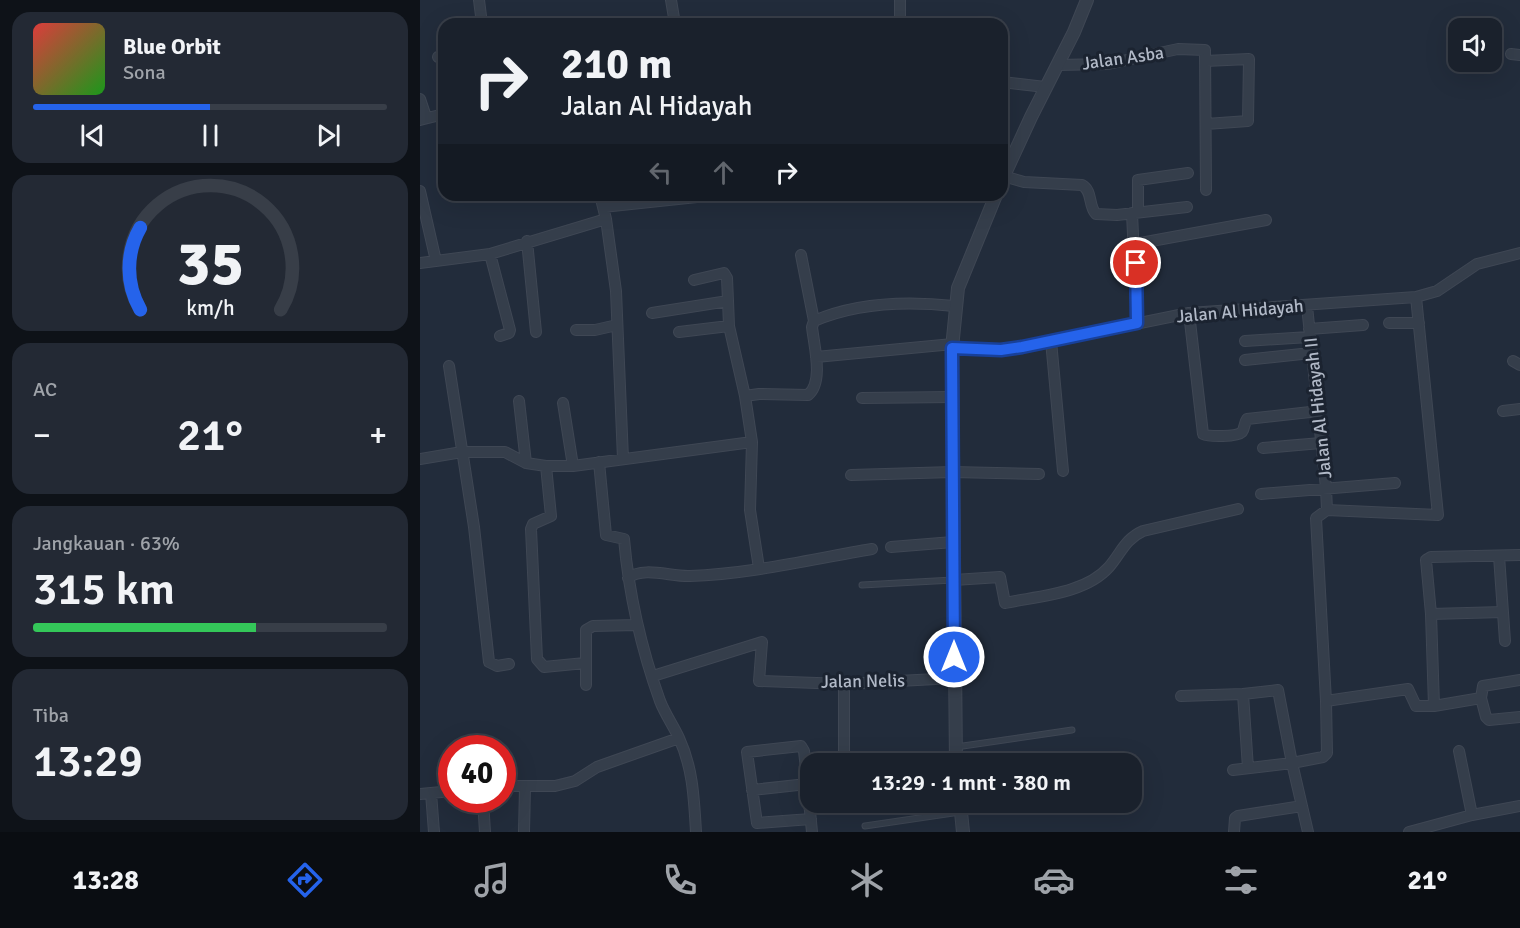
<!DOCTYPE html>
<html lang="id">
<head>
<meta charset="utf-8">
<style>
  body { margin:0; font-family:Signika,sans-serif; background:#232934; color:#f1f3f6; height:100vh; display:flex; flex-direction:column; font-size:22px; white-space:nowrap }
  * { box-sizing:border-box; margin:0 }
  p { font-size:20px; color:#9fa3a9 }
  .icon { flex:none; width:33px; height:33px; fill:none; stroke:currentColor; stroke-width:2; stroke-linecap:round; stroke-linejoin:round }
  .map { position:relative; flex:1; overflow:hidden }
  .side { display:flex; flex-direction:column; gap:12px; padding:12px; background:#0e1218; width:420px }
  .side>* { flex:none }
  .top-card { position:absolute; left:18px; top:18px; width:570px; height:183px; border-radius:18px; box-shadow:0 6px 24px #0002,0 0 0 2px #383e48; background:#1a212c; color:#f1f3f6; overflow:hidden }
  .tools { position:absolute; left:1028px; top:18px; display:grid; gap:12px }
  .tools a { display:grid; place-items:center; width:54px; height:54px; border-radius:12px; background:#1a212c; box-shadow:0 6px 24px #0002,0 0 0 2px #383e48; font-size:30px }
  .speed { position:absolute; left:18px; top:735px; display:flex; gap:12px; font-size:30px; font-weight:700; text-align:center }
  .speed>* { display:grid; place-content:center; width:78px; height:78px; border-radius:50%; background:#1a212c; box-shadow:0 6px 24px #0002,0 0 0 2px #383e48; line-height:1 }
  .speed .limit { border:9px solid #d22; background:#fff; color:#111 }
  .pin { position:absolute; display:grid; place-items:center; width:51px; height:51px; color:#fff; margin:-26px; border:3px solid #fff; border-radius:50%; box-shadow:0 2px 6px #0007 }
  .me { position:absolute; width:66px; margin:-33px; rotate:0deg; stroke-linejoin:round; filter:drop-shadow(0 0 4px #0008) }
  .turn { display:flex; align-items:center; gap:21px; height:126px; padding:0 24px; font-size:27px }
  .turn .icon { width:78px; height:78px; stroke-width:2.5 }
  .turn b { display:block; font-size:42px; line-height:51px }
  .lanes { display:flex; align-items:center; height:57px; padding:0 24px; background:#0003; justify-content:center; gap:30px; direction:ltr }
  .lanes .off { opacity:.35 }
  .big { font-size:45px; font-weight:600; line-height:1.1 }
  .side .tile { flex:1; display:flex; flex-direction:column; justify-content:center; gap:9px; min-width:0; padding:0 21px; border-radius:18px; background:#232934 }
  .side .dial { align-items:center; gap:0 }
  .dial svg { height:156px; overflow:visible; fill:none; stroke:#383e48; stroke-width:7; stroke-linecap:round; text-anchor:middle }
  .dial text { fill:#f1f3f6; stroke:none }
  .song { display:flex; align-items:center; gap:18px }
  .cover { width:72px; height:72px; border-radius:9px; background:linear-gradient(135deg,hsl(0 70% 55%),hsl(120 70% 35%)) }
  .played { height:6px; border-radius:3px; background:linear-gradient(90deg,#2563eb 50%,#383e48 50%) }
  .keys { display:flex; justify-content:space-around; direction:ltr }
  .heat { display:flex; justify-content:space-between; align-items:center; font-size:33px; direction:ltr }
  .charge { height:9px; border-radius:4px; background:linear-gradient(90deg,#34c759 63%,#383e48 0) }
  .trip { position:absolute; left:380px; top:753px; width:342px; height:60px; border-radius:18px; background:#1a212c; box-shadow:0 6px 24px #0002,0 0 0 2px #383e48; font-weight:600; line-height:60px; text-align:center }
  .menu { display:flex; height:96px; justify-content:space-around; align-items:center; background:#0a0d12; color:#9fa3a9 }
  .menu .icon { width:42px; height:42px }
  .menu .on { color:#2563eb }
  .menu b { font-size:27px; color:#f1f3f6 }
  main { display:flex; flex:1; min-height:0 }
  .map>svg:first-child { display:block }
</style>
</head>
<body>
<main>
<section class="side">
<div class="tile">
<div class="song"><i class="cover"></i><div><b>Blue Orbit</b><p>Sona</p></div></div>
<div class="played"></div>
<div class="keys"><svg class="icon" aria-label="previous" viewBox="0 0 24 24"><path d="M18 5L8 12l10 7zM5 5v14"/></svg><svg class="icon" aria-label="pause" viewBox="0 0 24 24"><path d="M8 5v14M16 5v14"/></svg><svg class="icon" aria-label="next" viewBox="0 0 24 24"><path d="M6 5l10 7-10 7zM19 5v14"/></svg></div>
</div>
<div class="tile dial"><svg viewBox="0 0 100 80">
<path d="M14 69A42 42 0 1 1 86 69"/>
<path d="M14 69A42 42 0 0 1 14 27" stroke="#2563eb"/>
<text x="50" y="56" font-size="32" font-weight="700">35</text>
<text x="50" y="72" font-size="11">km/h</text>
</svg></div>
<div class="tile"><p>AC</p>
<div class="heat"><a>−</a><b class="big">21°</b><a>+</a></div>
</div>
<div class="tile"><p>Jangkauan · 63%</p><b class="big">315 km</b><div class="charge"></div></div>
<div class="tile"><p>Tiba</p><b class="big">13:29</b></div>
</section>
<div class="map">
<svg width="1100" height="832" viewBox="0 0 1100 832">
  <rect width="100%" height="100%" fill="#222c3b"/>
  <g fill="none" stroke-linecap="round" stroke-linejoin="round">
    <g stroke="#3f4754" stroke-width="7">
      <path id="service" d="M 442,585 L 533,580
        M 536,747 L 652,730
        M 445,826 L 540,812"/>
    </g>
    <g stroke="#3f4754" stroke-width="12">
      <path id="minor" d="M 59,0 L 62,24
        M 251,0 L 255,24
        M 480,0 L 480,24
        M 1091,54 L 1100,55
        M 18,57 L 24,56
        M 785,61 L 829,59 L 828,121 L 786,124
        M 637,65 L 688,64 L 758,49 L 785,50 L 786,190
        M 582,82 L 625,87
        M 0,99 L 6,117
        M 0,120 L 24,114
        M 583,176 L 604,182 L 662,185 C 673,191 668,206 676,214 L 697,215 L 767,207
        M 0,191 L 16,261
        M 183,207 L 277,197
        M 718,212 L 718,180 L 768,173
        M 712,213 L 717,323
        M 186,219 L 196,291 L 203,459
        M 107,241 L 116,332
        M 715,244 L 846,220
        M 70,254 L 90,330 L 89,333 L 80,336
        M 0,263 L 70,254 L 186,219 L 180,195
        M 274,280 L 304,273 L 307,278 L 308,301
        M 996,297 L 1018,515 L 907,510 L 896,518 L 906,701 L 988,689 L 996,706 L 1014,706 L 1061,698 L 1063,686 L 1100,680
        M 887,306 L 906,488 L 907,510
        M 232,313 L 308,301 L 309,326 L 325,396
        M 769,313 L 783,434 C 789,437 817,437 822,432 C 825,428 824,423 827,419 L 899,411
        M 394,321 C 438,302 488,301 534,306
        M 969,323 L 999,323
        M 889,329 L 943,325
        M 156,330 L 175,330 L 197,325
        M 259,332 L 309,326
        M 631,341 L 643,471
        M 825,341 L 889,337
        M 532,348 L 581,350 L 602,347 L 769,313 L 996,297 L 1017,291 L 1057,264 L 1100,253
        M 396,357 L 533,344
        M 825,360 L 891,353
        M 1093,361 L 1100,365
        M 29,366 L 54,527 L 69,662 L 77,666 L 89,664
        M 442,398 L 533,397
        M 99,401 L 106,463
        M 143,403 L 153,466
        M 1083,411 L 1100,409
        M 843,448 L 901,443
        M 0,459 L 42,452 L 85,452 L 106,463 L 126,466 L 153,466 L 332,442
        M 179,462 L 186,535 L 204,539 C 209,595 221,648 240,701 C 245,714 253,725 259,738 C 273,768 274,799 276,832
        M 126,466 L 131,516 L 113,524 L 111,529 L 117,659 L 124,667 L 165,663
        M 431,475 L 533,472 L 619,474
        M 841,494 L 975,483
        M 471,547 L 533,542
        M 1079,556 L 1085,641
        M 339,568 L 330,510 L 332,442 L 325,396 L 339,394 L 388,395 C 404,382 394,346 392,327 L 394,321 L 381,255
        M 208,578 C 224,566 251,577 270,576 C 331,574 392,559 452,549
        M 534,580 L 580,577 L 585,603 C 618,596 665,594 689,567 C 701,553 705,539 723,531 L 818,509
        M 1011,614 L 1083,612
        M 233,676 L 342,642 L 339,681 L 424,684 L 534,678
        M 424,684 L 424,764
        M 166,685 L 166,630 L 173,626 L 217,625
        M 761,696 L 823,694
        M 1061,698 L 1066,717 L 1069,720 L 1100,717
        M 1014,706 L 1011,614 L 1006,560 L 1011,557 L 1100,555
        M 1039,751 L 1052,815
        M 386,769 L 384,751 L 381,746 L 327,752 L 337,823 L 391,819
        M 390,769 L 386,769 L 392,832
        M 813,770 L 872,763 L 858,690 L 823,694 L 828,768
        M 82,786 L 135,786 L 155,781 L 177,767 L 259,738
        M 332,790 L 387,784
        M 11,793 L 14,832
        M 0,794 L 32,791
        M 63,800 L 65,832
        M 104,832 L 105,787
        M 814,832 L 815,818 L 818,816 L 882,806
        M 888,832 L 872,763 L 903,757 L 907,753 L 906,701
        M 989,832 L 1052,815 L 1100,806"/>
    </g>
    <g stroke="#3f4754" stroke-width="14">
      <path id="tertiary" d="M 582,180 L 611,117 L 654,32 L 667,0
        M 536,764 L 532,348 L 538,288 L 576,195
        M 540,802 L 543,832"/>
    </g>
    <use href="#service" stroke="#353e4b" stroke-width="5"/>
    <use href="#minor" stroke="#353e4b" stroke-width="10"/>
    <use href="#tertiary" stroke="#353e4b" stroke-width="12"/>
  </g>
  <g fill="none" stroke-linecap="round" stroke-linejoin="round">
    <g stroke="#184099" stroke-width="15">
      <path id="route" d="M 534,657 L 532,348 L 581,350 L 602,347 L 717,323 L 716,263"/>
    </g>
    <use href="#route" stroke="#2563eb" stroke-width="10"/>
  </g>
  <g text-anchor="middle" stroke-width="6" stroke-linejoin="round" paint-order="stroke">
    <g font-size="18" fill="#b1b9c7" stroke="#1b2330">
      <text transform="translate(703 58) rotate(-8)" y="6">Jalan Asba</text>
      <text transform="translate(820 311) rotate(-5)" y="6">Jalan Al Hidayah</text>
      <text transform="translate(898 408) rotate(-96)" y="6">Jalan Al Hidayah II</text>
      <text transform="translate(443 681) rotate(-1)" y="6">Jalan Nelis</text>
    </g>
  </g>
</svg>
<div class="tools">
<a><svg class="icon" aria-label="sound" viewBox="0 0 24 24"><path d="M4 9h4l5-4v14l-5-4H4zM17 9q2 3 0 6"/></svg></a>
</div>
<div class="speed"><div class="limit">40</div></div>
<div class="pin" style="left:716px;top:263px;background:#d93025"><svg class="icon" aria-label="arrive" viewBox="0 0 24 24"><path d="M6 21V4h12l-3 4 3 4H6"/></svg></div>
<svg class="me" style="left:534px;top:657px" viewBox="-20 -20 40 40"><circle r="17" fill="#2563eb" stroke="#fff" stroke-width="3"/><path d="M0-11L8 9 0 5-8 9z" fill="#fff"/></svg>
<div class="trip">13:29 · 1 mnt · 380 m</div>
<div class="top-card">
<div class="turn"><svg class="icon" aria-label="right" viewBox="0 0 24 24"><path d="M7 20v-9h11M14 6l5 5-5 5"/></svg><div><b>210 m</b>Jalan Al Hidayah</div></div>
<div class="lanes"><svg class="icon off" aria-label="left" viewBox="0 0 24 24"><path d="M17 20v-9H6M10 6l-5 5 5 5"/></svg><svg class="icon off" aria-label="ahead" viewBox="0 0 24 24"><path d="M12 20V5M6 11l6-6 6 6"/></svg><svg class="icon" aria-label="right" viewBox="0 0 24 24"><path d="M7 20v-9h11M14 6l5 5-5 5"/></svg></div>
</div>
</div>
</main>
<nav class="menu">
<b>13:28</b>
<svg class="icon on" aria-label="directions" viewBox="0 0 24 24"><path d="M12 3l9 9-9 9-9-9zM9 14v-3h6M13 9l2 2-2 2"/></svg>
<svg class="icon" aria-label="music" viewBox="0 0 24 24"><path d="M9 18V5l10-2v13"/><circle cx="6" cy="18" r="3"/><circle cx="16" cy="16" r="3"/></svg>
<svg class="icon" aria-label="phone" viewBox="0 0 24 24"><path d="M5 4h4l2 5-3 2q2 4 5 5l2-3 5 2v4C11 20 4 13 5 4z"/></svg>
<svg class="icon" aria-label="climate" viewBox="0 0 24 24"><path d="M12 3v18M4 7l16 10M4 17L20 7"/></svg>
<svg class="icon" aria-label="car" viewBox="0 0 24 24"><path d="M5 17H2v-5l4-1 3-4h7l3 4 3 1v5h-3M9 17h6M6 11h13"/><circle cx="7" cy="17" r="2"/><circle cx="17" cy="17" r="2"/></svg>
<svg class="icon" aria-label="filters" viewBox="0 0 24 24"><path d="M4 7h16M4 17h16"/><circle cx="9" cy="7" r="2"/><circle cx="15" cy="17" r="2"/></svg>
<b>21°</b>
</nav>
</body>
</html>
